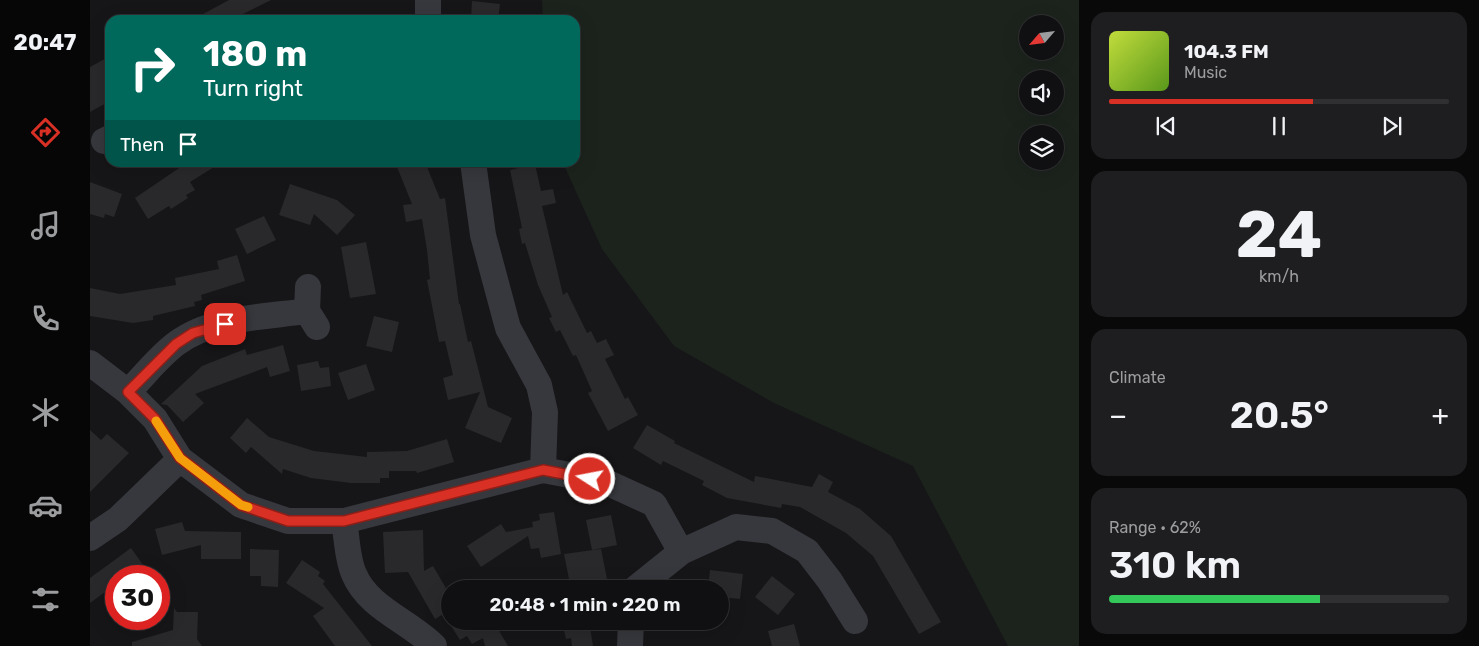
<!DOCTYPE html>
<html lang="en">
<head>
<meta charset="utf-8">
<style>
  body { margin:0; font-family:Rubik,sans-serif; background:#1e1e20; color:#f1f3f6; height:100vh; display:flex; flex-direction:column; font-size:19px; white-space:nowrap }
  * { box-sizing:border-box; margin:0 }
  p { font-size:16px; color:#9c9d9f }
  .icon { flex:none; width:28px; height:28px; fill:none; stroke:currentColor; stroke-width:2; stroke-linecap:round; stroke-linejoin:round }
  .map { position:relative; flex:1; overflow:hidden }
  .sheet { display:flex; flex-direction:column; gap:12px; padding:12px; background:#09090a; width:400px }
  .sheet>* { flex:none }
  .guide { position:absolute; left:15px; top:15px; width:475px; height:152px; border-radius:15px; box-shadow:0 5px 20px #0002,0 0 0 1px #303032; background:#00695c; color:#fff; overflow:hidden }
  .needle { width:32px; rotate:242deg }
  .fabs { position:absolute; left:929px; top:15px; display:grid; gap:10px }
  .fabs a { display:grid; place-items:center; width:45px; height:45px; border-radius:50%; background:#101012; box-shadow:0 5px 20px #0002,0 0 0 1px #303032; font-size:25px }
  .speed { position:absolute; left:15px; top:565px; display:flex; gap:10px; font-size:25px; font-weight:700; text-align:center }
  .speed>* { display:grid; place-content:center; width:65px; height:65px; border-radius:50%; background:#101012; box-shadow:0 5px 20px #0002,0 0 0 1px #303032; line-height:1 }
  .speed .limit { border:8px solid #d22; background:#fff; color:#111 }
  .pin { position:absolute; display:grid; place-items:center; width:42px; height:42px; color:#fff; margin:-21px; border-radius:10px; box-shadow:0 2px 8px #0006 }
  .me { position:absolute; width:55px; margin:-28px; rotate:281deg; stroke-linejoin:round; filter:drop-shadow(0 0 4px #0008) }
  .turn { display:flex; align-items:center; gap:18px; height:105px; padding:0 15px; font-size:22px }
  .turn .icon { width:65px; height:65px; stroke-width:2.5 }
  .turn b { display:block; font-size:35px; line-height:42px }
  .then { display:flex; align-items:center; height:48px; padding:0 15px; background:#0003; gap:10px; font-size:19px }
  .big { font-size:38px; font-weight:600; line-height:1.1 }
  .sheet .card { flex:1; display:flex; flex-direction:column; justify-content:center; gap:8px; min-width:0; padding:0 18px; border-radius:15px; background:#1e1e20 }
  .sheet .dial { align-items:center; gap:0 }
  .dial b { font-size:65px; line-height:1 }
  .song { display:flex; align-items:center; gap:15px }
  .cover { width:60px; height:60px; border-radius:8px; background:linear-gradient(135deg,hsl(70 70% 55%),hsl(90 70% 35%)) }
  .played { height:5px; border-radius:2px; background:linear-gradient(90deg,#d93025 60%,#303032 60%) }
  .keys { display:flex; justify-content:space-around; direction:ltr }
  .heat { display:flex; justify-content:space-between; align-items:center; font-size:28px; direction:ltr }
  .charge { height:8px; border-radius:4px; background:linear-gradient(90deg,#34c759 62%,#303032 0) }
  .trip { position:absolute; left:351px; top:580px; width:288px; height:50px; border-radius:25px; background:#101012; box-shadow:0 5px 20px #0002,0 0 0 1px #303032; font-weight:600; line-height:50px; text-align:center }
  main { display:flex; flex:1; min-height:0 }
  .dock { display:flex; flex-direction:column; width:90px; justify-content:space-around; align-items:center; background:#060607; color:#9c9d9f }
  .dock .icon { width:35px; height:35px }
  .dock .on { color:#d93025 }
  .dock b { font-size:22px; color:#f1f3f6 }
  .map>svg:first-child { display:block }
</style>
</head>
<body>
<main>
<nav class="dock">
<b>20:47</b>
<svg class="icon on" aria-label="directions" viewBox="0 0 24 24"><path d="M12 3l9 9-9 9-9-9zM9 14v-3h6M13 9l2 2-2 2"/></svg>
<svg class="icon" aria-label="music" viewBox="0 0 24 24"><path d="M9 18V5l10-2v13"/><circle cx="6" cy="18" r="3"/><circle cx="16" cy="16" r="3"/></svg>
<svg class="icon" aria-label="phone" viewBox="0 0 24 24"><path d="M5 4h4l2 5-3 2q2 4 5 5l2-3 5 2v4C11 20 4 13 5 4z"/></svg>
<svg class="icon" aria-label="climate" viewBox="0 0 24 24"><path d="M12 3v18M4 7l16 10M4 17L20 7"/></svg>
<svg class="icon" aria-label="car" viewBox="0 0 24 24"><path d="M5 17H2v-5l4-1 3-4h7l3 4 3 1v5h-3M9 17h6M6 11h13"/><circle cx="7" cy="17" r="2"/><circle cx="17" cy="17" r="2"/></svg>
<svg class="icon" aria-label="filters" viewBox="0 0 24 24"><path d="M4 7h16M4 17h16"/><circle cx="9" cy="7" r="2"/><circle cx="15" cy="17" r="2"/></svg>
</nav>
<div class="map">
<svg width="989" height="646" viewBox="0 0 989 646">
  <rect width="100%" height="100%" fill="#161618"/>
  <path fill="#1c231d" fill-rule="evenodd" d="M 452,0 L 989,0 L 989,646 L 918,646 L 823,466 L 684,403 L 584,346 L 512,249 L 473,163 L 485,162 L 485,20 L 453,20 ZM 938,24 L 965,24 L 965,51 L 938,51 ZM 938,79 L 965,79 L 965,106 L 938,106 ZM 938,134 L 965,134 L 965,161 L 938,161 Z"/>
  <path fill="#29292c" d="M 139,0 L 181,0 L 141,20 L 102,20 Z
    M 382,1 L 410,4 L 408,20 L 381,20 Z
    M 20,56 L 20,101 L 0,112 L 0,67 Z
    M 98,162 L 132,162 L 100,182 L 105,190 L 96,195 L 98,198 L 81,209 L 79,206 L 58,219 L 45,198 Z
    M 305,162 L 335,162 L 350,199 L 355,198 L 369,304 L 370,304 L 378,342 L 381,341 L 398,407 L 422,418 L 411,443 L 375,428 L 390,392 L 358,400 L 353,378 L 363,375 L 355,341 L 349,342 L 337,280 L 340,279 L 337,250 L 332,219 L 316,222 L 313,205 L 322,204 Z
    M 445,164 L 451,191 L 463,189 L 466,203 L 452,206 L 473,295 L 477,292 L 497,333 L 501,331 L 507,343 L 516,339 L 524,355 L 515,359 L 535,399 L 538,397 L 548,415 L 518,431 L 498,393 L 502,391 L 486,355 L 483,356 L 470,330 L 466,332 L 459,318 L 462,317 L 448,285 L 435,243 L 432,244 L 429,229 L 432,228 L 420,170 Z
    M 0,182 L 32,194 L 24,217 L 15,214 L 14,218 L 0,214 Z
    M 200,184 L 247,200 L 265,215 L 247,235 L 224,214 L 220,225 L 189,215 Z
    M 174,216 L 186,240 L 157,254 L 145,229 Z
    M 276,242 L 286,294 L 260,298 L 251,247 Z
    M 147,255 L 155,281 L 111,295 L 112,300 L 104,302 L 105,306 L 63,316 L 63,320 L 43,323 L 0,316 L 0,288 L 30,294 L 86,285 L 85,278 L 129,269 L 127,261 Z
    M 284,316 L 309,322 L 302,352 L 276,346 Z
    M 193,345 L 200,371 L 180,377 L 177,367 L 105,394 L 114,403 L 93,422 L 77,405 L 71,404 L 112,366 L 155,349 L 157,355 Z
    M 228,361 L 230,368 L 239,367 L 241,386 L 211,391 L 207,365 Z
    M 276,364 L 285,390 L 258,400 L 248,373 Z
    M 157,418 L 179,437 L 224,451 L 277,457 L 277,452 L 317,451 L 357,439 L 364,462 L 327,473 L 326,471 L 299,471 L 299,478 L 290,478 L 290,483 L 261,483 L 221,478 L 193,469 L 192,474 L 161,447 L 156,453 L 140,438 Z
    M 557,425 L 585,441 L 584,443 L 664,482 L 665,476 L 722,487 L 729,474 L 743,482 L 738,492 L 770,509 L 801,536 L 851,622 L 829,634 L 783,556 L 756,533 L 710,507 L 692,504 L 691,508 L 637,498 L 612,485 L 614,481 L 573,461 L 571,465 L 543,448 Z
    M 0,430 L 11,440 L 17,434 L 39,453 L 0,492 Z
    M 464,512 L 471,554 L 451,558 L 449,548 L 441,549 L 438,536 L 391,567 L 377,546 L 411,524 L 416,532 L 443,527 L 442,522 L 450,520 L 449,514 Z
    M 521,515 L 527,545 L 502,550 L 496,520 Z
    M 92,522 L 95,531 L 151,532 L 151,559 L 111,559 L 111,545 L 72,555 L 65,529 Z
    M 333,530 L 334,571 L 343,566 L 360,595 L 360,610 L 345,619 L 318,572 L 295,573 L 293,532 Z
    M 41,548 L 61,576 L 26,576 L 26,584 L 0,603 L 0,578 Z
    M 160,549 L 189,550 L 188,587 L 171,586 L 171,576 L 160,576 Z
    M 511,549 L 519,589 L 481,589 L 474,554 Z
    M 212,560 L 230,572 L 228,576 L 235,581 L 233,584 L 282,646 L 245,646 L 223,616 L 234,608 L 196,583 Z
    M 620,570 L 653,574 L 650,599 L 630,597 L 630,589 L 618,589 Z
    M 682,576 L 705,594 L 688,615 L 665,597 Z
    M 84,608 L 87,612 L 108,612 L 107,639 L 112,646 L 42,646 L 42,642 L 83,630 Z
    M 358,621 L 421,621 L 408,629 L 418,646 L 395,646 L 393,638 L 382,644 L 377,636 L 370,640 Z
    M 472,621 L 499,621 L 503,646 L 482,646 L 481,638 L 476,639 Z
    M 704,624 L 710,646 L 682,646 L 678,631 Z"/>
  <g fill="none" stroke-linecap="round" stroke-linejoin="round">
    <path stroke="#37383d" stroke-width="26" d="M 338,20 L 338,0
      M 14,141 L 20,138
      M 383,162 L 393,235 L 418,328 L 449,385 L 455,412 L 453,470
      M 218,287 L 217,311 L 227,327
      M 0,363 L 38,392 L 65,419 L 90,459 L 151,505 L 198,521 L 254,521 L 453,470 L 516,482 L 564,504 L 591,552
      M 38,392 C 54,376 69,356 87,343 C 122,317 175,317 217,311
      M 254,521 C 257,537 257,559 264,574 C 278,608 319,621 344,646
      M 0,538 L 28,519 L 90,459
      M 545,589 L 591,552 L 646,527 L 682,531 L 717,551 L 740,581 L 765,621
      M 540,646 L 541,621"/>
  </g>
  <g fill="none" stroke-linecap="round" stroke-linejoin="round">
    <g stroke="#8d1f18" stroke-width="12">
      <path id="route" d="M 135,324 L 103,333 L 86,344 L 38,392 L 65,419 L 90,458 L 151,505 L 198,521 L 254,521 L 453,470 L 500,479"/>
    </g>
    <use href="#route" stroke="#d93025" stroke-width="9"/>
    <path stroke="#f59e0b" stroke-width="9" d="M 66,421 L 90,458 L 151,505 L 158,507"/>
  </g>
</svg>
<div class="fabs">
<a><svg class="needle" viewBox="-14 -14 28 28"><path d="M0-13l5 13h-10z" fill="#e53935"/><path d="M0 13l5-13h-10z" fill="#9c9d9f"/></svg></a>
<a><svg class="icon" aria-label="sound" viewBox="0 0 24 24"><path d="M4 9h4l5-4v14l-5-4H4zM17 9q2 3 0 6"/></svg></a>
<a><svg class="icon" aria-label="layers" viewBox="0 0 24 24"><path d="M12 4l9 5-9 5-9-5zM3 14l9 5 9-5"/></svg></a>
</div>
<div class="speed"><div class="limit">30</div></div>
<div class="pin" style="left:135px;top:324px;background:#d93025"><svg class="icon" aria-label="arrive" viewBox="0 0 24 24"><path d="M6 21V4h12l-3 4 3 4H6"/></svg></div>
<svg class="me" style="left:500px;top:479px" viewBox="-20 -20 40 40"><circle r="17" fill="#d93025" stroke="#fff" stroke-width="3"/><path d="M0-11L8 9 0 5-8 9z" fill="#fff"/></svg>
<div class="trip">20:48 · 1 min · 220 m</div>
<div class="guide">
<div class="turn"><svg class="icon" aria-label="right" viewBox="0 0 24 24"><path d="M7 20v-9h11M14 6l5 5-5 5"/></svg><div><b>180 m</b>Turn right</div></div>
<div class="then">Then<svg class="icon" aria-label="arrive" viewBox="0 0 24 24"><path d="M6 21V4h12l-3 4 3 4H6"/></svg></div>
</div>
</div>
<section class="sheet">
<div class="card">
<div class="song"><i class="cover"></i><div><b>104.3 FM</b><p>Music</p></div></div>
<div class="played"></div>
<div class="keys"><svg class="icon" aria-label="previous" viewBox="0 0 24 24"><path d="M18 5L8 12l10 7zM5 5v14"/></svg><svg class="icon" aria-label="pause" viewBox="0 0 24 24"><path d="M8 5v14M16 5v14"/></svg><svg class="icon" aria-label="next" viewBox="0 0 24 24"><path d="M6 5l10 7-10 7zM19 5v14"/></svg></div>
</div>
<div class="card dial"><b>24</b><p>km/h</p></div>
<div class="card"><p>Climate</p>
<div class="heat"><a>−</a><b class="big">20.5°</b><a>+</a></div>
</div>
<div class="card"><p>Range · 62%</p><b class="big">310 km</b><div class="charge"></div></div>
</section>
</main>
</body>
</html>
